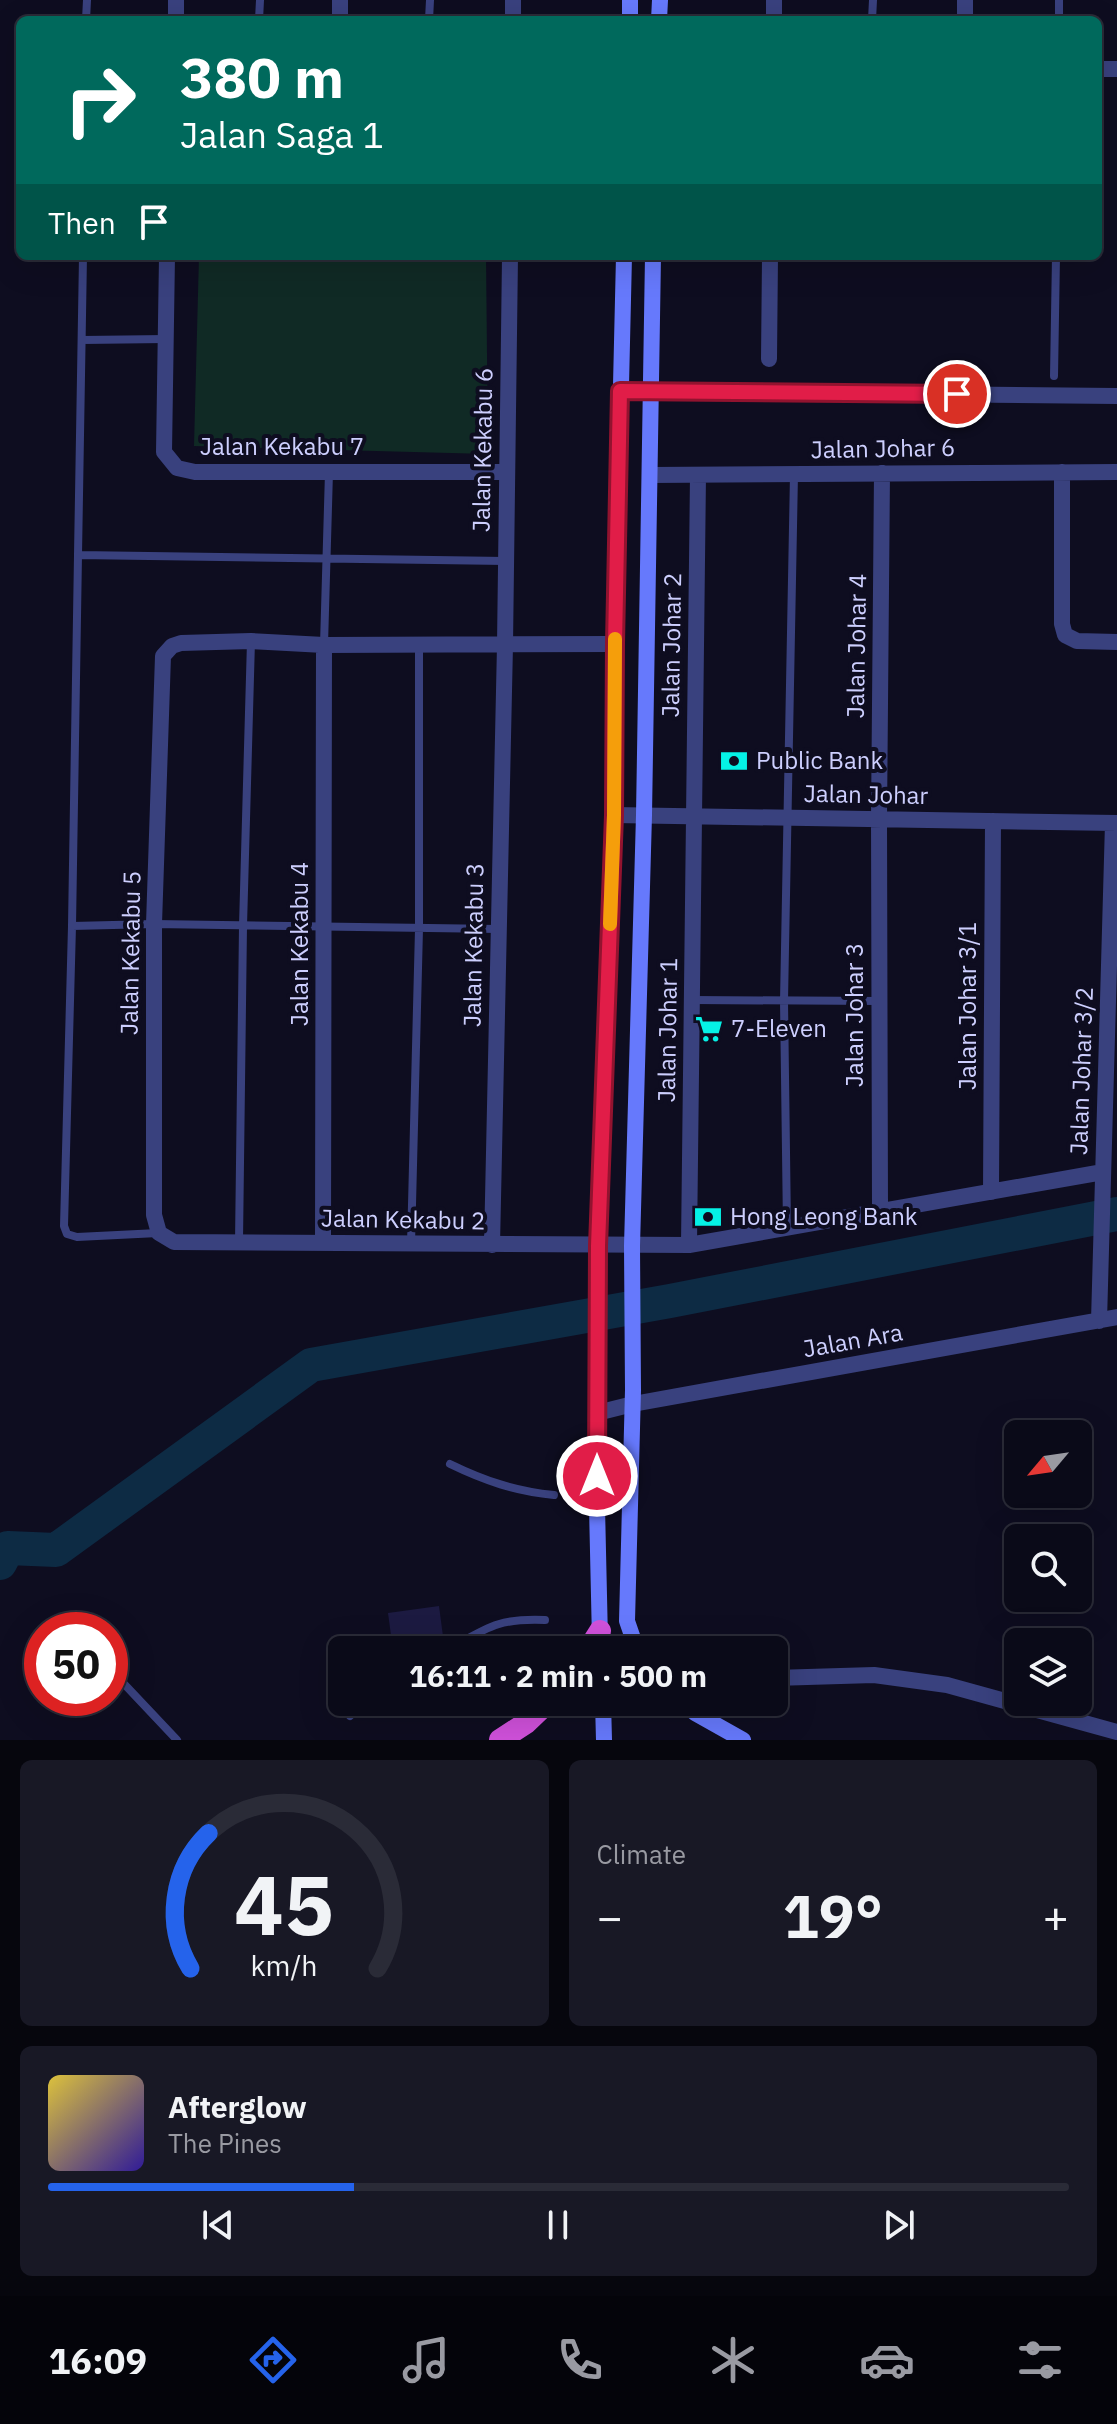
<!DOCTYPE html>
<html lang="en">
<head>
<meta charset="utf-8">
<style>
  body { margin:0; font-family:"IBM Plex Sans",sans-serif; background:#181825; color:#f1f3f6; height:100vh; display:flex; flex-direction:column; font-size:30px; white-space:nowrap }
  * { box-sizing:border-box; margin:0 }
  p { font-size:26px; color:#999aa2 }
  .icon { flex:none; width:44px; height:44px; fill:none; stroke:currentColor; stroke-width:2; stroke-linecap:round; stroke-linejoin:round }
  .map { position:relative; height:1740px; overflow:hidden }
  .panel { display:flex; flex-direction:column; gap:20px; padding:20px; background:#06060d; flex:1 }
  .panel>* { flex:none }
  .top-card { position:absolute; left:16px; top:16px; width:1086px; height:244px; border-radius:12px; box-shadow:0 8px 32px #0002,0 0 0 2px #2a2b37; background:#00695c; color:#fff; overflow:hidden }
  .needle { width:52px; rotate:241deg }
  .tools { position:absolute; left:1004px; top:1420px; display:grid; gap:16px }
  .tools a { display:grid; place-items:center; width:88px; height:88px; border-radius:12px; background:#0a0a18; box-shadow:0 8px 32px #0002,0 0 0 2px #2a2b37; font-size:40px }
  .speed { position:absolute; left:24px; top:1612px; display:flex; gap:16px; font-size:40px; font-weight:700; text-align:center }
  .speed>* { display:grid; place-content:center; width:104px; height:104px; border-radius:50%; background:#0a0a18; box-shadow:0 8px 32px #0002,0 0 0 2px #2a2b37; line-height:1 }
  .speed .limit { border:12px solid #d22; background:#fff; color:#111 }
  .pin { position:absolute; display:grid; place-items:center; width:68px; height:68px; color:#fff; margin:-34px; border:4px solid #fff; border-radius:50%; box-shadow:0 2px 8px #0007 }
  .me { position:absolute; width:88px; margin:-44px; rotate:0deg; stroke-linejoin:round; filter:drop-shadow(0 0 6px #0008) }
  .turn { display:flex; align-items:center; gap:28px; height:168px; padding:0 32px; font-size:36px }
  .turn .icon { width:104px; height:104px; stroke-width:2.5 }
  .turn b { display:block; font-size:56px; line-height:68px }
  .then { display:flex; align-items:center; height:76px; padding:0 32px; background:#0003; gap:16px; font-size:30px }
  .big { font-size:60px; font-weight:700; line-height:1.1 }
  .panel .tile { flex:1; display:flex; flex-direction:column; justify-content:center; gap:12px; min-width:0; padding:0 28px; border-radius:12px; background:#181825 }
  .panel .dial { align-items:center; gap:0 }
  .dial svg { height:208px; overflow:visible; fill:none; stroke:#2a2b37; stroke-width:7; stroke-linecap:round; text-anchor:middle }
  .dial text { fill:#f1f3f6; stroke:none }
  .song { display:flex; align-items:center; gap:24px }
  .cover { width:96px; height:96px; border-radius:12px; background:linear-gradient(135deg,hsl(50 70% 55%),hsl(250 70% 35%)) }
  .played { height:8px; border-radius:4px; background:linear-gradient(90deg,#2563eb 30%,#2a2b37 30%) }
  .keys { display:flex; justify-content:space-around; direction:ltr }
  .heat { display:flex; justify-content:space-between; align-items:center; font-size:44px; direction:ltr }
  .panel .tiles { flex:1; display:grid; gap:20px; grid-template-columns:1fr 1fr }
  .tile:last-child { grid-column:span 2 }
  .trip { position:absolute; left:328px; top:1636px; width:460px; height:80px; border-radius:12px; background:#0a0a18; box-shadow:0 8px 32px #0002,0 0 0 2px #2a2b37; font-weight:700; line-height:80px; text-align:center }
  .dock { display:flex; height:128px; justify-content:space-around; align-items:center; background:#04040a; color:#999aa2 }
  .dock .icon { width:56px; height:56px }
  .dock .on { color:#2563eb }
  .dock b { font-size:36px; color:#f1f3f6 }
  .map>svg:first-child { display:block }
</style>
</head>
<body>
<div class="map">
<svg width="1117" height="1740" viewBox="0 0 1117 1740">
  <rect width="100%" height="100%" fill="#0e0d20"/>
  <path fill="#102a25" d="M 199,256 L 486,256 L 488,454 L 194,446 Z"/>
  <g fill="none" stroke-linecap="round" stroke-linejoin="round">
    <path stroke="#0d2b44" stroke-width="34" d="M 0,1563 L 8,1548 L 56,1550 L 311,1365 L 670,1301 L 1117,1214"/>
  </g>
  <path fill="#1c1a41" d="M 439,1606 L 444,1644 L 440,1650 L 393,1650 L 388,1613 Z"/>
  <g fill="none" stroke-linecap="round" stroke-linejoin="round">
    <path stroke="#39417e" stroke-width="8" d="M 86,20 L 87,0
      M 259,20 L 260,0
      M 429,20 L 430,0
      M 872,20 L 873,0
      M 1059,20 L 1059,0
      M 83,256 L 78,555 L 506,561
      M 82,340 L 166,339
      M 1054,376 L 1056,256
      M 78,555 L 72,926 L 64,1226 L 67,1234 L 77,1237 L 158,1233
      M 324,645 L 329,472
      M 72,926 L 154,924 L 498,929
      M 692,1000 L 879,1001
      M 787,1227 L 784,1001 L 794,474
      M 239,1242 L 243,926 L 251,641
      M 411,1244 L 419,929 L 419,645
      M 450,1464 C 485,1481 515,1491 554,1495
      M 447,1650 C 487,1628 497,1618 545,1620
      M 110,1669 L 177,1740
      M 350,1716 L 361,1702"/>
    <path stroke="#39417e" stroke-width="16" d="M 176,20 L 176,0
      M 340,20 L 340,0
      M 513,20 L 513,0
      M 774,20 L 774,0
      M 965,20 L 965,0
      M 1098,69 L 1117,69
      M 167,256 L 164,452 L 177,468 L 195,472 L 507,472
      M 769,359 L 770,256
      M 620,391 L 1117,396
      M 1062,472 L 1062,624 L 1065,635 L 1077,641 L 1117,642
      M 650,475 L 1117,472
      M 615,644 L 324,645 L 251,641 L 181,643 L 172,646 L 163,656 L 154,924 L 154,1215 L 159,1233 L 174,1242 L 689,1245 L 1103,1172
      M 614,815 L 1117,823
      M 991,1192 L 993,821
      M 880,1211 L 879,819 L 882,473
      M 323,1243 L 324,645
      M 492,1245 L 505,645 L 510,256
      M 689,1245 L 698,475
      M 1099,1321 L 1113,823
      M 597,1413 L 633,1404 L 1117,1317
      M 774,1678 L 874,1675 L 947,1685 L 1117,1732"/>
    <path stroke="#6679fc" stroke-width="16" d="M 630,20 L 630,0
      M 659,20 L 660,0
      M 600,1640 L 597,1507 L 598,1246 L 614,815 L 615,644 L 624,256
      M 637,1650 L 627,1621 L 633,1390 L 632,1246 L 644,815 L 653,256
      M 603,1702 L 604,1740
      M 682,1702 L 695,1713 L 743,1740"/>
    <path stroke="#d051db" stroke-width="22" d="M 588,1650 L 600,1631
      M 500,1740 L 526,1723 L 548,1702"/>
  </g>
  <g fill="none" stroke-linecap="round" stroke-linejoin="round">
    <g stroke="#92132f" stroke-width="20">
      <path id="route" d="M 597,1476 L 598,1246 L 614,815 L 615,644 L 620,391 L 957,394"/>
    </g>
    <use href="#route" stroke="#e11d48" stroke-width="14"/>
    <path stroke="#f59e0b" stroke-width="14" d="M 610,924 L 614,815 L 615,639"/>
  </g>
  <defs>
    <g id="bank-bare" transform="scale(2.16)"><path d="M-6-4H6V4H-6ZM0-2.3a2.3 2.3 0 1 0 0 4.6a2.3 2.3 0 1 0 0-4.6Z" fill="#05f2e6" stroke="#0e0d20" stroke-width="2.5" paint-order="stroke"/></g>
    <g id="supermarket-bare" transform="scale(2.16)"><path d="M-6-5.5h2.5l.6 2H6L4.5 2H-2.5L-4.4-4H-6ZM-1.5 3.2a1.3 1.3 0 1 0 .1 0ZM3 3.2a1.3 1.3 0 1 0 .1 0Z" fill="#05f2e6" stroke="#0e0d20" stroke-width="2.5" paint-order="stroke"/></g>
  </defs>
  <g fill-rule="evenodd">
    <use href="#bank-bare" x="734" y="761"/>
    <use href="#supermarket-bare" x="709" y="1029"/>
    <use href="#bank-bare" x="708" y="1217"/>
  </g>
  <g text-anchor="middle" stroke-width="8" stroke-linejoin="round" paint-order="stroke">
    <g font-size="24" fill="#cdcffe" stroke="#0e0d20">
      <text x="282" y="455">Jalan Kekabu 7</text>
      <text transform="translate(883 449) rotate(-1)" y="8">Jalan Johar 6</text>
      <text transform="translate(483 450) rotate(-89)" y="8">Jalan Kekabu 6</text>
      <text transform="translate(672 645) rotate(-89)" y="8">Jalan Johar 2</text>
      <text transform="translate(857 646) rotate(-89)" y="8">Jalan Johar 4</text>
      <text transform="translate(866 795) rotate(1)" y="8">Jalan Johar</text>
      <text transform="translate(300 944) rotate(-90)" y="8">Jalan Kekabu 4</text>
      <text transform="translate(474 945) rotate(-89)" y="8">Jalan Kekabu 3</text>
      <text transform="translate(131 953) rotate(-89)" y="8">Jalan Kekabu 5</text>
      <text transform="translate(968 1006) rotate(-90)" y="8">Jalan Johar 3/1</text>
      <text transform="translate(855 1015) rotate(-90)" y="8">Jalan Johar 3</text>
      <text transform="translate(668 1030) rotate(-89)" y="8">Jalan Johar 1</text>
      <text transform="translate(1082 1071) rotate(-88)" y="8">Jalan Johar 3/2</text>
      <text transform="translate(403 1220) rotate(1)" y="8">Jalan Kekabu 2</text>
      <text transform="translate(853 1341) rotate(-10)" y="8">Jalan Ara</text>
    </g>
    <g font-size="24" fill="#cdcffe" stroke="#0e0d20" text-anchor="start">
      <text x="756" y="769">Public Bank</text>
      <text x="731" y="1037">7-Eleven</text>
      <text x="730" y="1225">Hong Leong Bank</text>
    </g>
  </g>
</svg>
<div class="tools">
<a><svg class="needle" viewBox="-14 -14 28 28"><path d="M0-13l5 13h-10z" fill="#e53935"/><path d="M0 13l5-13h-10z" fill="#999aa2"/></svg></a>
<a><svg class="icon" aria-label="search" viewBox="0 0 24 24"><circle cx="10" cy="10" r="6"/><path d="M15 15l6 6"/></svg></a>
<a><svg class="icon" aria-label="layers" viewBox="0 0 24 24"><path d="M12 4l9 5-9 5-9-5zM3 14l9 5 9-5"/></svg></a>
</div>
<div class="speed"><div class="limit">50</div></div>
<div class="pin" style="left:957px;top:394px;background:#d93025"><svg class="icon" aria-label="arrive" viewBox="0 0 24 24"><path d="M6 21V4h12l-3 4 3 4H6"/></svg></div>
<svg class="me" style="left:597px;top:1476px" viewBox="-20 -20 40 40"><circle r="17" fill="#e11d48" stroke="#fff" stroke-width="3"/><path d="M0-11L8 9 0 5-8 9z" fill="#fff"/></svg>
<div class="trip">16:11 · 2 min · 500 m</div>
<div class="top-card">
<div class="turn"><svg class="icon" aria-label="right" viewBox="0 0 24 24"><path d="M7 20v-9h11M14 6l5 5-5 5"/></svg><div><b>380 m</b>Jalan Saga 1</div></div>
<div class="then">Then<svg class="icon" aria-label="arrive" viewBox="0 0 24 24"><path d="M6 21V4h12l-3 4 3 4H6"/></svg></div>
</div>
</div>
<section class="panel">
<div class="tiles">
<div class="tile dial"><svg viewBox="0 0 100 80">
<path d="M14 69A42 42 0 1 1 86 69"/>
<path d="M14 69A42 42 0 0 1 21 17" stroke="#2563eb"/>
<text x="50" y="56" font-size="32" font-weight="700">45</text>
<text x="50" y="72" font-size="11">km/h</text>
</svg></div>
<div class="tile"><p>Climate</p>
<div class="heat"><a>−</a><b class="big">19°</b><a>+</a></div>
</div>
<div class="tile">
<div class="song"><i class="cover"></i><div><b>Afterglow</b><p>The Pines</p></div></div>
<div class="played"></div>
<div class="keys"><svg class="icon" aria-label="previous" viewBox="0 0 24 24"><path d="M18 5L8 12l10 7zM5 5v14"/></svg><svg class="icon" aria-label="pause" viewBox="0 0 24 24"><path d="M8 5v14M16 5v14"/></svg><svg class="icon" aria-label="next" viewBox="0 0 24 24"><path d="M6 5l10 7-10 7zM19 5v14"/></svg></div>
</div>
</div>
</section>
<nav class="dock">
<b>16:09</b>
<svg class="icon on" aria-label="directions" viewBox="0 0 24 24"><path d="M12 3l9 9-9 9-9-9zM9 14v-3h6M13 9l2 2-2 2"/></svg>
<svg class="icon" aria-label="music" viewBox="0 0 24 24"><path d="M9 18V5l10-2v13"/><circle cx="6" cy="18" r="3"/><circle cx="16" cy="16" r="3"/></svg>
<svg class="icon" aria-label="phone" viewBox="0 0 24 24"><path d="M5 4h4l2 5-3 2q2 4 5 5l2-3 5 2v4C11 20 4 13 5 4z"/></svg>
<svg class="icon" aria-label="climate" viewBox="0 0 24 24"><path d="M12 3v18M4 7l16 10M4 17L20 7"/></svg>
<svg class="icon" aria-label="car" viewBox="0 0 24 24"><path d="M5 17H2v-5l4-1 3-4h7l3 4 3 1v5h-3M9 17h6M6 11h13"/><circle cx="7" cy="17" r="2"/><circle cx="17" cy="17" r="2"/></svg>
<svg class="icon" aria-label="filters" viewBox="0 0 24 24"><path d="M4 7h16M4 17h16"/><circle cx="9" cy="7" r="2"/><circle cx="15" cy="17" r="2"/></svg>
</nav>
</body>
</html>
